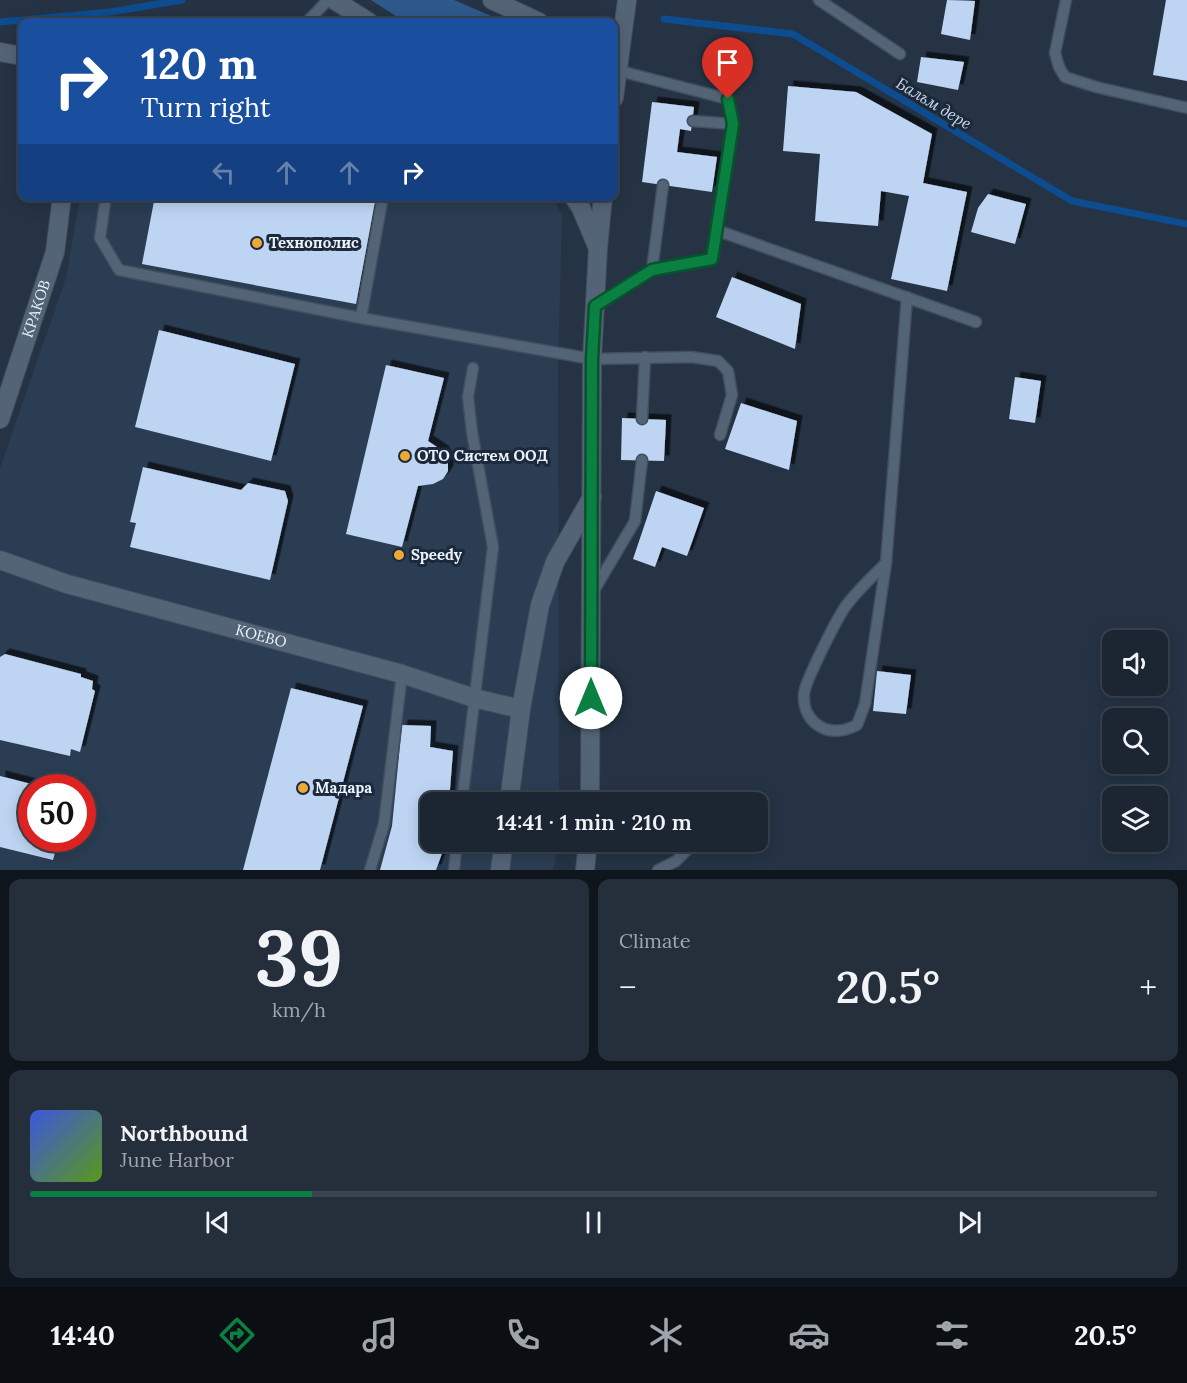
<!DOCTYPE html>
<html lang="en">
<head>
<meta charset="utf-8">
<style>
  body { margin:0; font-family:Lora,serif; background:#252e3b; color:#f1f3f6; height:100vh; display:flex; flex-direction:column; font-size:22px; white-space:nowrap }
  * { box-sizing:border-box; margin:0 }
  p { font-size:20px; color:#a0a5ac }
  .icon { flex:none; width:33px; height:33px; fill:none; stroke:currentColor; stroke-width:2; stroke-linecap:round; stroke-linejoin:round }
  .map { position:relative; height:870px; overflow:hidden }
  .details { display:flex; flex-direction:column; gap:9px; padding:9px; background:#0f151c; flex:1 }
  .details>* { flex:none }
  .guide { position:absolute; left:18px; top:18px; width:600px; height:183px; border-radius:12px; box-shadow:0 3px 15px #0003,0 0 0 2px #3a434e; background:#1a4fa0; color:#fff; overflow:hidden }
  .controls { position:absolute; left:1102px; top:630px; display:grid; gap:12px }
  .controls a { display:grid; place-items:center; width:66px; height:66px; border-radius:12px; background:#1c2633; box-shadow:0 3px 15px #0003,0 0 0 2px #3a434e; font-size:30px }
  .speed { position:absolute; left:18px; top:774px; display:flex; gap:12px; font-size:30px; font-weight:700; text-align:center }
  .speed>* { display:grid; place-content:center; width:78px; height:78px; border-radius:50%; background:#1c2633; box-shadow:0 3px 15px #0003,0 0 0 2px #3a434e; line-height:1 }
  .speed .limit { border:9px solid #d22; background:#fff; color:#111 }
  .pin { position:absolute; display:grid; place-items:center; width:51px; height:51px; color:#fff; margin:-62px -26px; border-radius:50% 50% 50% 0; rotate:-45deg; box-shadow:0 0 6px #0007 }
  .pin .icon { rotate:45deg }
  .me { position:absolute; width:66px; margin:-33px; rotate:0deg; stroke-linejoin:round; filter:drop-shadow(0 0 4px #0008) }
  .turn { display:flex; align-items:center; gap:21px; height:126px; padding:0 24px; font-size:27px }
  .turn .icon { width:78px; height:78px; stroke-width:2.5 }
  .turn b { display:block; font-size:42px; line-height:51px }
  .lanes { display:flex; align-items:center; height:57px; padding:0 24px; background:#0003; justify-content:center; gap:30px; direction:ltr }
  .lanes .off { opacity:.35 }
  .big { font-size:45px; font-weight:600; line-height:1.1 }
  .details .tile { flex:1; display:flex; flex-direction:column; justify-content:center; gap:9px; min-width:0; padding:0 21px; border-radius:12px; background:#252e3b }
  .details .dial { align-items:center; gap:0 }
  .dial b { font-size:78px; line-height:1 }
  .song { display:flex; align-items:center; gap:18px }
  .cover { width:72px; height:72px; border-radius:9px; background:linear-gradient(135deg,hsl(230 70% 55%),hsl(90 70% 35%)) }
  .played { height:6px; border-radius:3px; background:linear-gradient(90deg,#0b8043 25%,#3a434e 25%) }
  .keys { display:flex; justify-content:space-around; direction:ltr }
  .heat { display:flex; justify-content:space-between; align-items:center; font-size:33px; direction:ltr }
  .details .tiles { flex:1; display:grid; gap:9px; grid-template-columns:1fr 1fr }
  .tile:last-child { grid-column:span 2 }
  .trip { position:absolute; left:420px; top:792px; width:348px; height:60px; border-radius:12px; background:#1c2633; box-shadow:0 3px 15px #0003,0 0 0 2px #3a434e; font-weight:600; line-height:60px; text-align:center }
  .tabs { display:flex; height:96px; justify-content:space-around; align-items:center; background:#0b0f14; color:#a0a5ac }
  .tabs .icon { width:42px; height:42px }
  .tabs .current { color:#0b8043 }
  .tabs b { font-size:27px; color:#f1f3f6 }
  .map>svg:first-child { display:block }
</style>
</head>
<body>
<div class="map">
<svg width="1187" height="870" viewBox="0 0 1187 870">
  <defs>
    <filter id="shadow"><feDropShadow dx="5.5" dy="-5.5" stdDeviation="0" flood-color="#0009"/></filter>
  </defs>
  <rect width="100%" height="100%" fill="#253344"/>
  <path fill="#2b3d53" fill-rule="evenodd" d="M 80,197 L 552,197 L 562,215 L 558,370 L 559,802 L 430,802 L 430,842 L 559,842 L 553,870 L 0,870 L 0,468 L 66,278 ZM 32,788 L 82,788 L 82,838 L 32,838 Z"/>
  <path fill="#2f598c" d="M 371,0 L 454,0 L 505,22 L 405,22 Z"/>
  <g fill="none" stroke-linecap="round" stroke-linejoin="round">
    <path stroke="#0d4c8e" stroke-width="7" d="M 664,19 L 793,34 L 1072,201 L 1187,224
      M 0,22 L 110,12 L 182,0"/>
  </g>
  <path fill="#bdd5f3" filter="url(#shadow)" d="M 947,0 L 975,1 L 970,40 L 941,34 Z
    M 1166,0 L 1187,0 L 1187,81 L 1153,75 Z
    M 921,57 L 964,62 L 958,90 L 917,82 Z
    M 788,86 L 856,92 L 932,134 L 923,183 L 967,192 L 947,291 L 891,279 L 909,196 L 881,191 L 878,226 L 815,221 L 820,154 L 783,151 Z
    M 652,102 L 694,107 L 691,131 L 680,129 L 677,152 L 717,157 L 712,192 L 642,182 Z
    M 988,194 L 1026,204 L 1015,244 L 971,232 L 978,208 Z
    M 155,196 L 376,196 L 356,304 L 142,264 Z
    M 732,277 L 801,304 L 795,349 L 716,317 Z
    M 159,330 L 295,364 L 271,461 L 135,427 Z
    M 386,365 L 444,378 L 428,441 L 443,451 L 448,460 L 448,471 L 443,479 L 433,484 L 418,486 L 402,547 L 346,534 Z
    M 1015,377 L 1041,381 L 1035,423 L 1009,419 Z
    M 741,403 L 797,421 L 789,470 L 725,449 Z
    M 622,418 L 666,420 L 664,461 L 621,460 Z
    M 143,467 L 241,490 L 248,483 L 285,491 L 288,501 L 270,580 L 130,547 L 136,523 L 130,522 Z
    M 656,491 L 704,508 L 687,556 L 662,547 L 655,567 L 633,559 Z
    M 5,654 L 81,674 L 81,677 L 93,681 L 92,689 L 95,691 L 80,752 L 71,749 L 70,756 L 0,740 L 0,657 Z
    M 877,671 L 911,675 L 906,714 L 873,711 Z
    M 291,688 L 363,706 L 320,870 L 243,870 Z
    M 402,725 L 431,726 L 430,747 L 453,751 L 449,802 L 430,802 L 430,842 L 446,842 L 436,870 L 380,870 L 392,826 Z
    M 0,776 L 43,787 L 32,788 L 32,838 L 59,838 L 53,860 L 0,847 Z"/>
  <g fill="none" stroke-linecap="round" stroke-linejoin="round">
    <g stroke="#424e5d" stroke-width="13">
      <path id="lane" d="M 819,0 L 900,54
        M 1066,0 L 1055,53 L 1059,67 L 1065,77 L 1096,87 L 1187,108
        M 307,22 L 328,0
        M 616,70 L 728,99 L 733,124 L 712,259 L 652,270
        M 693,121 L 733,124
        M 106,196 L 100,238 L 119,270 L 361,318
        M 383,196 L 361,318 L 592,359 L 691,357 L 718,361 L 728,371 L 732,395 L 720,435
        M 716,230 L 976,322
        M 595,307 L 652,270 L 663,185
        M 642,419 L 645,357
        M 886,563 C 872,577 857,591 845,607 C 837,619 805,681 804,694 C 803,705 807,716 815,723 C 828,734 843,732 857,725 L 865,704 L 886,563 L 907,297
        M 593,592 L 635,521 L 642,460
        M 462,802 L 493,547 L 472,432 L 468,397 L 473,368
        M 370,870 L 384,824 L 402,674
        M 454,870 L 457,842
        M 658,870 L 676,861 L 695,842"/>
    </g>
    <g stroke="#424e5d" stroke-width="20">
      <g id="street">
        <path d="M 0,52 L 22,56"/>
        <path id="s1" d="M 0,419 L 55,252 L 62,196"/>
        <path id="s2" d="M 0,560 L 67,584 L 402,674 L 474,698 L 521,709"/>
        <path d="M 509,802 L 521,709 L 540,605 L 555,562 L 592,497"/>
        <path d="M 500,870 L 504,842"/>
      </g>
    </g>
    <g stroke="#424e5d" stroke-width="20">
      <path id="secondary" d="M 334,0 L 369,22
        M 492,0 L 539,22
        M 614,98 L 627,0
        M 573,196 L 581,208 L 597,246
        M 590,802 L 592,359 L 598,248 L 603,196
        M 585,870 L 588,842"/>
    </g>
    <use href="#lane" stroke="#546477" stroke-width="10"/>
    <use href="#street" stroke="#546477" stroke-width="18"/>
    <use href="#secondary" stroke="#546477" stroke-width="18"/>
  </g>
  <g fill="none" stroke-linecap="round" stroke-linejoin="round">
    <g stroke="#07532c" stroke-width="15">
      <path id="route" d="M 591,698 L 592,359 L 595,306 L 652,270 L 712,259 L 733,124 L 728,99"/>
    </g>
    <use href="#route" stroke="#0b8043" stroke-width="10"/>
  </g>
  <g fill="#eba93a" stroke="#1b293a" stroke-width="2">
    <circle cx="257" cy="243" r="6"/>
    <circle cx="405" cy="456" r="6"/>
    <circle cx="399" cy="555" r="6"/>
    <circle cx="303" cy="788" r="6"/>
  </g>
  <g text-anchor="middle" stroke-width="6" stroke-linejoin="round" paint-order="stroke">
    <g font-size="15" font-weight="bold" fill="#eaf3fe" stroke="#1b293a" text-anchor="start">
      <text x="269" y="248">Технополис</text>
      <text x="417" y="461">ОТО Систем ООД</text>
      <text x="411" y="560">Speedy</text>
      <text x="315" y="793">Мадара</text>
    </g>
    <g font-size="15" fill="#eaf3fe" stroke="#1b293a">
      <text dy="5" stroke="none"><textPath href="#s1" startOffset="116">КРАКОВ</textPath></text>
      <text dy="5" stroke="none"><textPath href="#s2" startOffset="272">КОЕВО</textPath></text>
    </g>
    <g font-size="16" font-style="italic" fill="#ccdbee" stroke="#1b293a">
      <text transform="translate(934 103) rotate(31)" y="6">Балъм дере</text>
    </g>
  </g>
</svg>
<div class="controls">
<a><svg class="icon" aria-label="sound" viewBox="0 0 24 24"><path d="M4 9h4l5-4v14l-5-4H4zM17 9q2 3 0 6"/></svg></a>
<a><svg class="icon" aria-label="search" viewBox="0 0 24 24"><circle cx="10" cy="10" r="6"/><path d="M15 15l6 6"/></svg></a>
<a><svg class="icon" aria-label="layers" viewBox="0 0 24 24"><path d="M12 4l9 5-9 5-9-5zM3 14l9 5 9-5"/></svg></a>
</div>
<div class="speed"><div class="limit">50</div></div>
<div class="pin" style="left:728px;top:99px;background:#d93025"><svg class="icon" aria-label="arrive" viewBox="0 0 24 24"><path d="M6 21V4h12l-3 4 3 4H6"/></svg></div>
<svg class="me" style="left:591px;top:698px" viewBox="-20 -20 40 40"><circle r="19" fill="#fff"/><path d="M0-13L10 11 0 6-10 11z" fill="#0b8043"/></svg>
<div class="trip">14:41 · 1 min · 210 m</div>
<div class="guide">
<div class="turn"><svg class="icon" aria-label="right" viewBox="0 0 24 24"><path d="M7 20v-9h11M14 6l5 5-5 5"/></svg><div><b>120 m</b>Turn right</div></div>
<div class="lanes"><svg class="icon off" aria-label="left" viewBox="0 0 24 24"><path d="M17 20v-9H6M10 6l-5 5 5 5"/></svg><svg class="icon off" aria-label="ahead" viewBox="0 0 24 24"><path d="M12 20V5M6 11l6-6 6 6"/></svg><svg class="icon off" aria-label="ahead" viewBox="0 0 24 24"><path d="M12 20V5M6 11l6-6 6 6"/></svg><svg class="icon" aria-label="right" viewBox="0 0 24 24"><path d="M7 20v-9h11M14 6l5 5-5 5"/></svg></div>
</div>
</div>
<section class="details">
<div class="tiles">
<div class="tile dial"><b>39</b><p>km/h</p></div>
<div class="tile"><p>Climate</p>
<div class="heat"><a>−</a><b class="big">20.5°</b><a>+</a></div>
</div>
<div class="tile">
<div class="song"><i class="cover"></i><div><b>Northbound</b><p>June Harbor</p></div></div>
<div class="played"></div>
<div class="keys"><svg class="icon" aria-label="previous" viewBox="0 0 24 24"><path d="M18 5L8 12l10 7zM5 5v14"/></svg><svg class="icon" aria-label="pause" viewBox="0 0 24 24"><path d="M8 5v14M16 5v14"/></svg><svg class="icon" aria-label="next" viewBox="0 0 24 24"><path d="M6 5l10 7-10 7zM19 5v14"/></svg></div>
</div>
</div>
</section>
<nav class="tabs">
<b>14:40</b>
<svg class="icon current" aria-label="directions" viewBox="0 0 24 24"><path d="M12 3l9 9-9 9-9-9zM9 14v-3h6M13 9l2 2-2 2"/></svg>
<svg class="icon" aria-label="music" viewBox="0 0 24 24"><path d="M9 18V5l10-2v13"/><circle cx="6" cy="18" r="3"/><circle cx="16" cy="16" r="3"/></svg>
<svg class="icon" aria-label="phone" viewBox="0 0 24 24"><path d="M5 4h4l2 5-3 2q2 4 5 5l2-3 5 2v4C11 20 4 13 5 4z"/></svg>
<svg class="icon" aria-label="climate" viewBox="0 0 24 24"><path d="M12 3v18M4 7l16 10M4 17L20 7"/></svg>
<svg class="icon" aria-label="car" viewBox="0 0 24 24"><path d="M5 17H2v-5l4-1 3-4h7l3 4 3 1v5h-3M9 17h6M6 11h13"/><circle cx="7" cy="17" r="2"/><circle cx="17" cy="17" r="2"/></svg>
<svg class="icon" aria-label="filters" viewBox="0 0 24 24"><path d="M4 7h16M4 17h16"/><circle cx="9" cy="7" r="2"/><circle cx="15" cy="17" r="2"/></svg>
<b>20.5°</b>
</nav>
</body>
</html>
